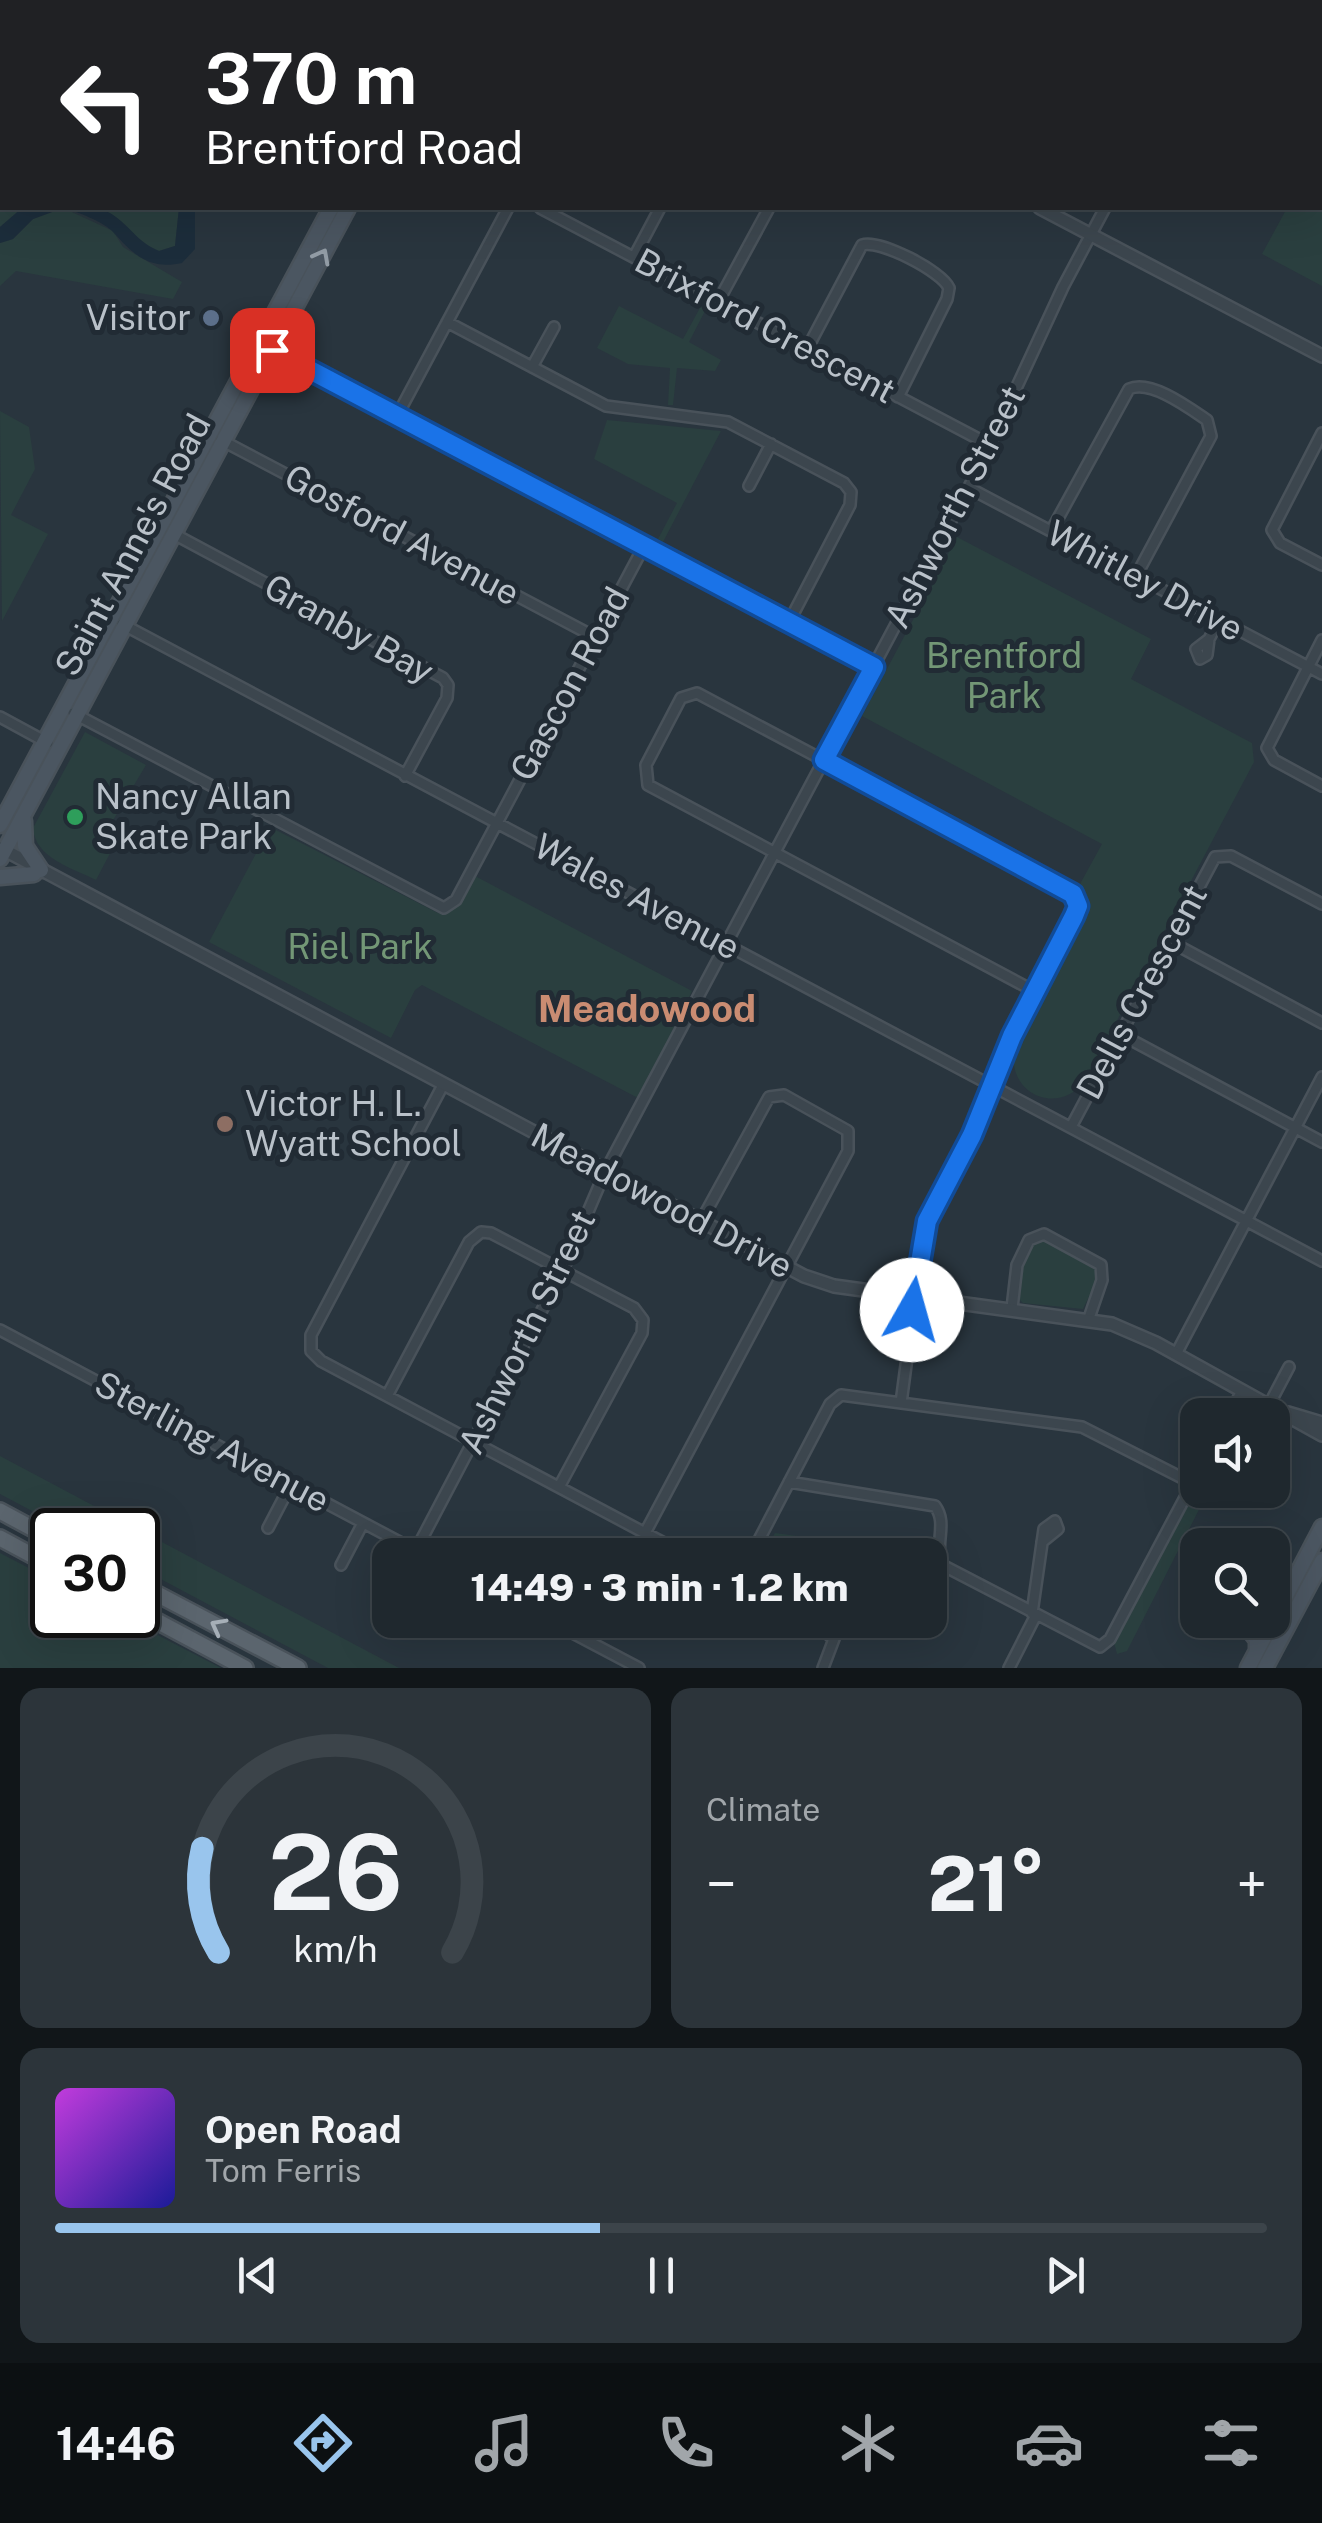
<!DOCTYPE html>
<html lang="en">
<head>
<meta charset="utf-8">
<style>
  body { margin:0; font-family:"Public Sans",sans-serif; background:#2c343a; color:#f1f3f6; height:100vh; display:flex; flex-direction:column; font-size:38px; white-space:nowrap }
  * { box-sizing:border-box; margin:0 }
  p { font-size:32px; color:#a1a6aa }
  .icon { flex:none; width:55px; height:55px; fill:none; stroke:currentColor; stroke-width:2; stroke-linecap:round; stroke-linejoin:round }
  .map { position:relative; height:1668px; overflow:hidden }
  .details { display:flex; flex-direction:column; gap:20px; padding:20px; background:#111619; flex:1 }
  .details>* { flex:none }
  .hud { position:absolute; left:0px; top:0px; width:1322px; height:210px; box-shadow:0 10px 40px #0002,0 0 0 2px #3c444a; background:#202124; color:#fff; overflow:hidden }
  .fabs { position:absolute; left:1180px; top:1398px; display:grid; gap:20px }
  .fabs a { display:grid; place-items:center; width:110px; height:110px; border-radius:20px; background:#1f282e; box-shadow:0 10px 40px #0002,0 0 0 2px #3c444a; font-size:50px }
  .speed { position:absolute; left:30px; top:1508px; display:flex; gap:20px; font-size:50px; font-weight:700; text-align:center }
  .speed>* { display:grid; place-content:center; width:130px; height:130px; border-radius:50%; background:#1f282e; box-shadow:0 10px 40px #0002,0 0 0 2px #3c444a; line-height:1 }
  .speed .limit { border:5px solid #111; border-radius:15px; background:#fff; color:#111 }
  .pin { position:absolute; display:grid; place-items:center; width:85px; height:85px; color:#fff; margin:-42px; border-radius:20px; box-shadow:0 5px 15px #0006 }
  .me { position:absolute; width:110px; margin:-55px; rotate:7deg; stroke-linejoin:round; filter:drop-shadow(0 0 8px #0008) }
  .turn { display:flex; align-items:center; gap:35px; height:210px; padding:0 40px; font-size:45px }
  .turn .icon { width:130px; height:130px; stroke-width:2.5 }
  .turn b { display:block; font-size:70px; line-height:85px }
  .big { font-size:75px; font-weight:800; line-height:1.1 }
  .details .tile { flex:1; display:flex; flex-direction:column; justify-content:center; gap:15px; min-width:0; padding:0 35px; border-radius:20px; background:#2c343a }
  .details .dial { align-items:center; gap:0 }
  .dial svg { height:260px; overflow:visible; fill:none; stroke:#3c444a; stroke-width:7; stroke-linecap:round; text-anchor:middle }
  .dial text { fill:#f1f3f6; stroke:none }
  .song { display:flex; align-items:center; gap:30px }
  .cover { width:120px; height:120px; border-radius:15px; background:linear-gradient(135deg,hsl(290 70% 55%),hsl(240 70% 35%)) }
  .played { height:10px; border-radius:5px; background:linear-gradient(90deg,#99c5ed 45%,#3c444a 45%) }
  .keys { display:flex; justify-content:space-around; direction:ltr }
  .heat { display:flex; justify-content:space-between; align-items:center; font-size:55px; direction:ltr }
  .details .tiles { flex:1; display:grid; gap:20px; grid-template-columns:1fr 1fr }
  .tile:last-child { grid-column:span 2 }
  .trip { position:absolute; left:372px; top:1538px; width:575px; height:100px; border-radius:20px; background:#1f282e; box-shadow:0 10px 40px #0002,0 0 0 2px #3c444a; font-weight:800; line-height:100px; text-align:center }
  .tab-bar { display:flex; height:160px; justify-content:space-around; align-items:center; background:#0c1012; color:#a1a6aa }
  .tab-bar .icon { width:70px; height:70px }
  .tab-bar .active { color:#99c5ed }
  .tab-bar b { font-size:45px; color:#f1f3f6 }
  .map>svg:first-child { display:block }
</style>
</head>
<body>
<div class="map">
<svg width="1322" height="1668" viewBox="0 0 1322 1668">
  <rect width="100%" height="100%" fill="#29353e"/>
  <path fill="#2a3f3f" d="M 0,0 L 164,2 L 2,2 L 2,208 L 22,208 L 0,227 Z
    M 1320,148 L 1322,149 L 1322,286 L 1262,254 L 1287,208 L 1320,208 Z
    M 63,208 L 113,231 L 123,247 L 182,282 L 173,299 L 16,271 L 0,286 L 0,243 L 13,239 L 33,219 Z
    M 101,208 L 179,208 L 175,246 L 159,251 C 134,241 124,219 101,208 Z
    M 619,306 L 683,339 L 701,306 L 706,309 L 689,342 L 721,360 L 715,371 L 677,368 L 673,405 L 668,405 L 670,368 L 628,364 L 597,348 Z
    M 0,411 L 29,427 L 35,469 L 11,515 L 48,534 L 2,621 Z
    M 607,420 L 721,431 L 663,542 L 658,539 L 677,503 L 594,459 Z
    M 957,537 L 1151,639 L 1131,679 L 1252,743 L 1254,762 L 1085,1081 C 1058,1116 1008,1095 1014,1051 L 1089,908 L 1080,884 L 1102,844 L 862,716 Z
    M 85,732 L 146,765 L 112,822 L 117,840 L 96,880 C 72,868 35,858 33,828 Z
    M 270,827 L 438,913 C 459,911 465,893 475,876 L 692,991 L 640,1099 L 422,985 L 415,990 L 391,1038 L 209,942 Z
    M 1042,1239 L 1097,1268 L 1098,1278 L 1083,1309 L 1023,1303 L 1018,1298 C 1018,1277 1021,1248 1042,1239 Z
    M 0,1456 L 399,1668 L 328,1668 L 138,1567 L 138,1530 L 68,1530 L 0,1494 Z
    M 1197,1484 L 1198,1490 L 1209,1490 L 1127,1651 L 1117,1654 L 1114,1642 Z
    M 775,1533 L 886,1548 L 885,1555 L 786,1555 L 768,1545 Z
    M 0,1553 L 52,1580 L 52,1615 L 119,1615 L 221,1668 L 0,1668 Z"/>
  <path fill="#1c2d3b" d="M 22,208 C 49,208 94,199 116,217 C 133,230 138,242 159,251 L 175,246 L 179,208 L 195,208 L 195,249 L 182,263 C 149,270 134,255 113,232 C 104,222 76,211 63,208 L 33,219 L 13,239 L 0,243 L 0,227 Z"/>
  <g fill="none" stroke-linecap="round" stroke-linejoin="round">
    <g stroke="#49525a" stroke-width="14">
      <path id="minor" d="M 889,0 L 893,2
        M 1280,0 L 1285,2
        M 735,2 L 737,0
        M 974,2 L 976,0
        M 1088,2 L 1089,0
        M 1213,2 L 1215,0
        M 1320,21 L 1322,22
        M 1320,35 L 1322,31
        M 540,208 L 990,445
        M 634,257 L 660,208
        M 718,302 L 769,208
        M 447,322 L 606,406 L 728,422 L 844,483 L 851,492 L 850,505 L 789,622
        M 270,349 L 874,667
        M 807,349 L 862,245 C 879,239 942,271 949,288 L 947,299 L 898,397
        M 532,367 L 554,327
        M 397,416 L 508,208
        M 1322,433 L 1272,530 L 1280,543 L 1322,565
        M 221,440 L 595,637
        M 749,486 L 771,444
        M 969,488 L 1322,674
        M 1051,531 L 1129,389 C 1150,379 1188,407 1207,420 L 1211,436 L 1136,576
        M 172,533 L 443,678 L 448,685 L 447,698 L 405,776
        M 122,624 L 1322,1261
        M 1209,639 L 1207,655 L 1200,659 L 1196,649 L 1209,639 L 1219,620
        M 1322,640 L 1267,748 L 1274,760 L 1322,786
        M 73,713 L 444,908 L 456,900 L 644,546
        M 0,717 L 48,743
        M 1169,941 L 1322,1023
        M 1120,1034 L 1322,1142
        M 443,1085 L 311,1335 L 311,1351 L 321,1361 L 645,1533 L 848,1151 L 848,1131 L 784,1095 L 769,1097 L 701,1221
        M 1071,1127 L 1215,857 L 1231,856 L 1322,904
        M 1012,1308 L 1017,1265 L 1029,1240 L 1044,1234 L 1101,1265 L 1102,1280 L 1089,1318
        M 0,1330 L 424,1555
        M 1176,1354 L 1322,1077
        M 387,1396 L 469,1242 L 481,1232 L 491,1233 L 634,1308 L 643,1320 L 642,1333 L 559,1487
        M 901,1403 L 924,1229 L 972,1135 L 1012,1035 L 1074,916 L 1075,898 L 1070,891 L 697,693 L 681,698 L 646,765 L 648,785 L 1034,991
        M 1269,1405 L 1289,1367
        M 1229,1415 L 1242,1391
        M 789,1482 L 935,1506 C 949,1525 932,1546 944,1566 L 1100,1647 L 1110,1639 L 1198,1473
        M 268,1528 L 291,1484
        M 645,1533 L 687,1555
        M 416,1550 L 563,1270 L 605,1172 L 980,466 L 1063,287 L 1105,208
        M 751,1555 L 830,1404 L 841,1395 L 1082,1427 L 1192,1483
        M 341,1565 L 363,1523
        M 1032,1613 L 1044,1529 L 1055,1521 L 1058,1529 L 1042,1542
        M 548,1620 L 639,1668
        M 810,1620 L 834,1639 L 823,1668
        M 1009,1668 L 1036,1615"/>
    </g>
    <g stroke="#49525a" stroke-width="16">
      <path id="tertiary" d="M 648,0 L 652,2
        M 1040,208 L 1322,356
        M 1,848 L 804,1276 L 834,1286 L 1112,1324 L 1156,1343 L 1322,1435
        M 1288,1413 L 1322,1423"/>
    </g>
    <g stroke="#49525a" stroke-width="19">
      <path id="secondary" d="M 442,2 L 444,0
        M 460,2 L 462,0
        M 24,821 L 25,846 L 41,870
        M 0,825 L 331,208
        M 0,859 L 348,208
        M 0,877 L 34,874
        M 1241,1620 L 1257,1640 L 1257,1651
        M 1257,1620 L 1259,1620
        M 1248,1668 L 1322,1527
        M 1265,1668 L 1322,1561"/>
    </g>
    <g stroke="#49525a" stroke-width="20">
      <path id="primary" d="M 0,1511 L 52,1539
        M 0,1538 L 52,1566
        M 138,1584 L 298,1668
        M 138,1611 L 245,1668"/>
    </g>
    <use href="#minor" stroke="#3c464e" stroke-width="9"/>
    <use href="#tertiary" stroke="#3c464e" stroke-width="11"/>
    <use href="#secondary" stroke="#4b5661" stroke-width="14"/>
    <use href="#primary" stroke="#5b656e" stroke-width="15"/>
  </g>
  <defs><path id="oneway-chevron" d="M-2-3.5L2.5 0L-2 3.5" fill="none" stroke-width="1.6" stroke-linecap="round" stroke-linejoin="round" transform="scale(2.5)"/></defs>
  <use stroke="#929ca5" href="#oneway-chevron" transform="translate(322 256) rotate(-62)"/>
  <use stroke="#a6afb7" href="#oneway-chevron" transform="translate(218 1626) rotate(-152)"/>
  <g fill="none" stroke-linecap="round" stroke-linejoin="round">
    <g stroke="#114b97" stroke-width="25">
      <path id="route" d="M 272,350 L 874,667 L 824,760 L 1073,894 L 1078,906 L 1074,916 L 1012,1036 L 972,1135 L 927,1221 L 912,1310"/>
    </g>
    <use href="#route" stroke="#1a73e8" stroke-width="18"/>
  </g>
  <circle fill="#5c6f8a" stroke="#212b34" stroke-width="4" cx="211" cy="318" r="10"/>
  <circle fill="#2e9e5b" stroke="#212b34" stroke-width="4" cx="75" cy="817" r="10"/>
  <circle fill="#8d6e63" stroke="#212b34" stroke-width="4" cx="225" cy="1124" r="10"/>
  <g text-anchor="middle" stroke-width="10" stroke-linejoin="round" paint-order="stroke">
    <g font-size="35" fill="#b9c1c9" stroke="#212b34" text-anchor="start">
      <text x="191" y="330" text-anchor="end">Visitor</text>
      <text x="95" y="809">Nancy Allan<tspan x="95" dy="40">Skate Park</tspan></text>
      <text x="245" y="1116">Victor H. L.<tspan x="245" dy="40">Wyatt School</tspan></text>
    </g>
    <g font-size="35" fill="#b9c1c9" stroke="#212b34">
      <text transform="translate(765 326) rotate(28)" y="12">Brixford Crescent</text>
      <text transform="translate(955 507) rotate(-63)" y="12">Ashworth Street</text>
      <text transform="translate(402 535) rotate(28)" y="12">Gosford Avenue</text>
      <text transform="translate(133 545) rotate(-62)" y="12">Saint Anne's Road</text>
      <text transform="translate(1145 581) rotate(28)" y="12">Whitley Drive</text>
      <text transform="translate(349 629) rotate(29)" y="12">Granby Bay</text>
      <text transform="translate(570 684) rotate(-62)" y="12">Gascon Road</text>
      <text transform="translate(637 897) rotate(28)" y="12">Wales Avenue</text>
      <text transform="translate(1142 992) rotate(-62)" y="12">Dells Crescent</text>
      <text transform="translate(662 1201) rotate(28)" y="12">Meadowood Drive</text>
      <text transform="translate(527 1332) rotate(-64)" y="12">Ashworth Street</text>
      <text transform="translate(212 1442) rotate(28)" y="12">Sterling Avenue</text>
    </g>
    <g font-size="35" fill="#739776" stroke="#212b34">
      <text x="1004" y="668">Brentford<tspan x="1004" dy="40">Park</tspan></text>
      <text x="360" y="959">Riel Park</text>
    </g>
    <g font-size="38" font-weight="bold" fill="#ca8c72" stroke="#212b34">
      <text x="647" y="1022">Meadowood</text>
    </g>
  </g>
</svg>
<div class="fabs">
<a><svg class="icon" aria-label="sound" viewBox="0 0 24 24"><path d="M4 9h4l5-4v14l-5-4H4zM17 9q2 3 0 6"/></svg></a>
<a><svg class="icon" aria-label="search" viewBox="0 0 24 24"><circle cx="10" cy="10" r="6"/><path d="M15 15l6 6"/></svg></a>
</div>
<div class="speed"><div class="limit">30</div></div>
<div class="pin" style="left:272px;top:350px;background:#d93025"><svg class="icon" aria-label="arrive" viewBox="0 0 24 24"><path d="M6 21V4h12l-3 4 3 4H6"/></svg></div>
<svg class="me" style="left:912px;top:1310px" viewBox="-20 -20 40 40"><circle r="19" fill="#fff"/><path d="M0-13L10 11 0 6-10 11z" fill="#1a73e8"/></svg>
<div class="trip">14:49 · 3 min · 1.2 km</div>
<div class="hud">
<div class="turn"><svg class="icon" aria-label="left" viewBox="0 0 24 24"><path d="M17 20v-9H6M10 6l-5 5 5 5"/></svg><div><b>370 m</b>Brentford Road</div></div>
</div>
</div>
<section class="details">
<div class="tiles">
<div class="tile dial"><svg viewBox="0 0 100 80">
<path d="M14 69A42 42 0 1 1 86 69"/>
<path d="M14 69A42 42 0 0 1 9 37" stroke="#99c5ed"/>
<text x="50" y="56" font-size="32" font-weight="700">26</text>
<text x="50" y="72" font-size="11">km/h</text>
</svg></div>
<div class="tile"><p>Climate</p>
<div class="heat"><a>−</a><b class="big">21°</b><a>+</a></div>
</div>
<div class="tile">
<div class="song"><i class="cover"></i><div><b>Open Road</b><p>Tom Ferris</p></div></div>
<div class="played"></div>
<div class="keys"><svg class="icon" aria-label="previous" viewBox="0 0 24 24"><path d="M18 5L8 12l10 7zM5 5v14"/></svg><svg class="icon" aria-label="pause" viewBox="0 0 24 24"><path d="M8 5v14M16 5v14"/></svg><svg class="icon" aria-label="next" viewBox="0 0 24 24"><path d="M6 5l10 7-10 7zM19 5v14"/></svg></div>
</div>
</div>
</section>
<nav class="tab-bar">
<b>14:46</b>
<svg class="icon active" aria-label="directions" viewBox="0 0 24 24"><path d="M12 3l9 9-9 9-9-9zM9 14v-3h6M13 9l2 2-2 2"/></svg>
<svg class="icon" aria-label="music" viewBox="0 0 24 24"><path d="M9 18V5l10-2v13"/><circle cx="6" cy="18" r="3"/><circle cx="16" cy="16" r="3"/></svg>
<svg class="icon" aria-label="phone" viewBox="0 0 24 24"><path d="M5 4h4l2 5-3 2q2 4 5 5l2-3 5 2v4C11 20 4 13 5 4z"/></svg>
<svg class="icon" aria-label="climate" viewBox="0 0 24 24"><path d="M12 3v18M4 7l16 10M4 17L20 7"/></svg>
<svg class="icon" aria-label="car" viewBox="0 0 24 24"><path d="M5 17H2v-5l4-1 3-4h7l3 4 3 1v5h-3M9 17h6M6 11h13"/><circle cx="7" cy="17" r="2"/><circle cx="17" cy="17" r="2"/></svg>
<svg class="icon" aria-label="filters" viewBox="0 0 24 24"><path d="M4 7h16M4 17h16"/><circle cx="9" cy="7" r="2"/><circle cx="15" cy="17" r="2"/></svg>
</nav>
</body>
</html>
